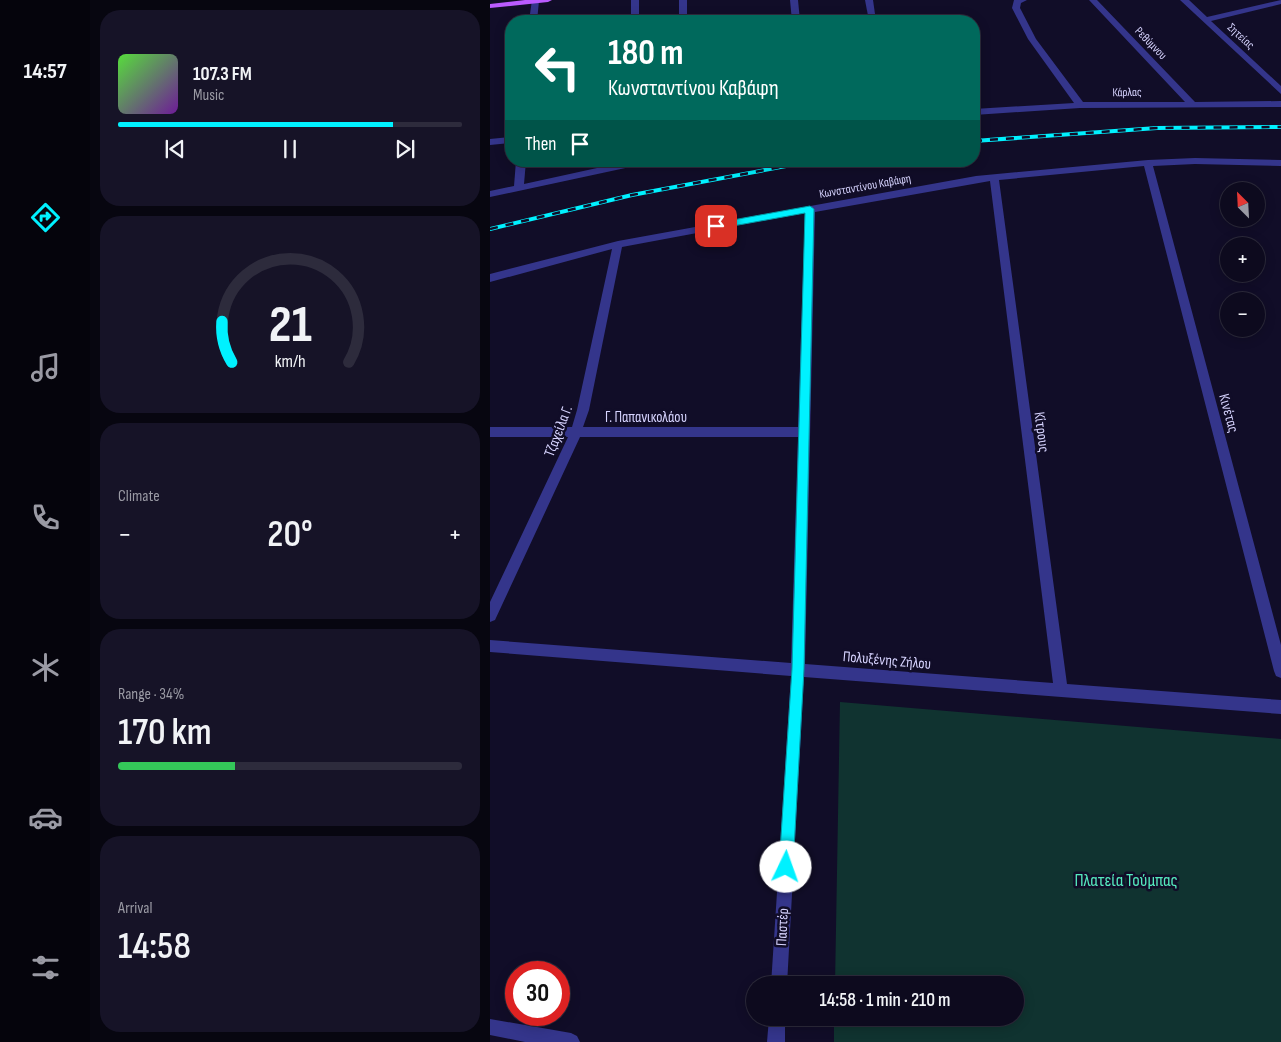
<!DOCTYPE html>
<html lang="en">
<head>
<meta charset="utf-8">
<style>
  body { margin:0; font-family:"Sofia Sans Condensed",sans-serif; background:#161327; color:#f1f3f6; height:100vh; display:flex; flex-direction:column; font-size:19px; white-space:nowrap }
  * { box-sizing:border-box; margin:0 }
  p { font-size:16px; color:#9a9aa4 }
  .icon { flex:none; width:28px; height:28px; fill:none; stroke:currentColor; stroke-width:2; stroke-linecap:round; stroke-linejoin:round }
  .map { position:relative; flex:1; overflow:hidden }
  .panel { display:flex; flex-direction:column; gap:10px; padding:10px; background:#070610; width:400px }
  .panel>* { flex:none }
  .hud { position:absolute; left:15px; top:15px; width:475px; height:152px; border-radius:20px; box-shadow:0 2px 12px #0003,0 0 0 1px #2d2b3c; background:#00695c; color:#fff; overflow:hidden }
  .needle { width:32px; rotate:336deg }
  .buttons { position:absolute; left:730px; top:182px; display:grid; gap:10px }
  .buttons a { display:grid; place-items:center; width:45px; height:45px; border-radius:50%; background:#0d0a1e; box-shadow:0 2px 12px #0003,0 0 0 1px #2d2b3c; font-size:25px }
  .speed { position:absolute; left:15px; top:961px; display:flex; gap:10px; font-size:25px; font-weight:700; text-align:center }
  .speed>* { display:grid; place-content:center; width:65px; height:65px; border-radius:50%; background:#0d0a1e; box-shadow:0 2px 12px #0003,0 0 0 1px #2d2b3c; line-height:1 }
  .speed .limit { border:8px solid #d22; background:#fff; color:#111 }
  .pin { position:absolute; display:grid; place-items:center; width:42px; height:42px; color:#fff; margin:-21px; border-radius:10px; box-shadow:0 2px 8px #0006 }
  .me { position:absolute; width:55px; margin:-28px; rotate:3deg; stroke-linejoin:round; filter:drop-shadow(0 0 4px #0008) }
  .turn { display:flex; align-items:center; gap:18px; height:105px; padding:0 20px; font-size:22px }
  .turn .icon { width:65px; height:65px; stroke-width:2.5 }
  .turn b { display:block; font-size:35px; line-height:42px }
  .then { display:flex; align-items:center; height:48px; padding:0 20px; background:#0003; gap:10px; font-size:19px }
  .big { font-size:38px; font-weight:600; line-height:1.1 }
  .panel .tile { flex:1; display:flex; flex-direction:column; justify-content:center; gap:8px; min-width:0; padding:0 18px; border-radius:20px; background:#161327 }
  .panel .dial { align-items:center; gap:0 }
  .dial svg { height:130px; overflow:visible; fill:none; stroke:#2d2b3c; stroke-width:7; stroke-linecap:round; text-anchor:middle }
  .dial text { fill:#f1f3f6; stroke:none }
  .song { display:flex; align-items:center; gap:15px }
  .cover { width:60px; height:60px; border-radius:8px; background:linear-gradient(135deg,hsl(110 70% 55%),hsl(280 70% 35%)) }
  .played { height:5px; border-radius:2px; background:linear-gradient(90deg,#00f1ff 80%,#2d2b3c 80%) }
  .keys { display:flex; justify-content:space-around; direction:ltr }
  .heat { display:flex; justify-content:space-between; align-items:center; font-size:28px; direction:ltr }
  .charge { height:8px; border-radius:4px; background:linear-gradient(90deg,#34c759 34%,#2d2b3c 0) }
  .trip { position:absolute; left:256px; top:976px; width:278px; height:50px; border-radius:25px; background:#0d0a1e; box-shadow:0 2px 12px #0003,0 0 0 1px #2d2b3c; font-weight:600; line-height:50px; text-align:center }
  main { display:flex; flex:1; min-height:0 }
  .menu { display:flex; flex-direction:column; width:90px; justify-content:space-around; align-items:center; background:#05040c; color:#9a9aa4 }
  .menu .icon { width:35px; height:35px }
  .menu .current { color:#00f1ff }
  .menu b { font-size:22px; color:#f1f3f6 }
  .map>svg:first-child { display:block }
</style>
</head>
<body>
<main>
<nav class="menu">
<b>14:57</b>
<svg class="icon current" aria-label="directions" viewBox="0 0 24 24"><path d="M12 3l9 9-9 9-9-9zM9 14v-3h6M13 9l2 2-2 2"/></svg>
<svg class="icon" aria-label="music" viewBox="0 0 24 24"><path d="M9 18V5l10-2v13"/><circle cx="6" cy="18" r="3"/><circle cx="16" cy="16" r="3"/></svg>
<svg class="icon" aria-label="phone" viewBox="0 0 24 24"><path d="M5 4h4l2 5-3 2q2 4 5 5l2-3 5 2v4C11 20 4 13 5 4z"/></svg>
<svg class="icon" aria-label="climate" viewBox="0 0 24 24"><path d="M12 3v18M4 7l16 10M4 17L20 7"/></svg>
<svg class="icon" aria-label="car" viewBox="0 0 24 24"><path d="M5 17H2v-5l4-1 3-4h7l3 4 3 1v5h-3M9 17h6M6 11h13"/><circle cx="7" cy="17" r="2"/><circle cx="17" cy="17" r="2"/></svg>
<svg class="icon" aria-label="filters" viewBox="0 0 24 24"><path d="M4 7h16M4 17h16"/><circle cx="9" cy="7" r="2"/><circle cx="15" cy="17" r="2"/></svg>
</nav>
<section class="panel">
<div class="tile">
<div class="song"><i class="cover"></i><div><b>107.3 FM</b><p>Music</p></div></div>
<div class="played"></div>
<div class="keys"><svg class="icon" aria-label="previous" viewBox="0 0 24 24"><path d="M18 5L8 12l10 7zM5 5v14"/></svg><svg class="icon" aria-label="pause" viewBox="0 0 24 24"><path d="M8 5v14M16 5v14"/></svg><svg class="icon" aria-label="next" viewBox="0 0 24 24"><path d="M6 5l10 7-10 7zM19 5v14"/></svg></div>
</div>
<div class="tile dial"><svg viewBox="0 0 100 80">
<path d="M14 69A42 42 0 1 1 86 69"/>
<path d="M14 69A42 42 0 0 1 8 44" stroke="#00f1ff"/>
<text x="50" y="56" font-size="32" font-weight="700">21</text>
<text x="50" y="72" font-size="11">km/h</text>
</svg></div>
<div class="tile"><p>Climate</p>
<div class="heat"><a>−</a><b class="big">20°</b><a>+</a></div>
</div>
<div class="tile"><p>Range · 34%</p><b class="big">170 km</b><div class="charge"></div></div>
<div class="tile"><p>Arrival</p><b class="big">14:58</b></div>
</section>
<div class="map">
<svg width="791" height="1042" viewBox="0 0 791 1042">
  <rect width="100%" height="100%" fill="#110d28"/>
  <path fill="#103330" d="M 350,702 L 791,739 L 791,1042 L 344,1042 L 344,1018 L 525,1018 L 525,985 L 345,985 Z"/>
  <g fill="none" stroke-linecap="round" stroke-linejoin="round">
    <path fill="#34358b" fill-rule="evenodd" d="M 375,0 L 383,0 L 386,21 L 379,21 Z"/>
    <path fill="#34358b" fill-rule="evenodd" d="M 42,0 L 49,1 L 47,21 L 39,21 Z
      M 141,0 L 149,0 L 149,21 L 141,21 Z
      M 189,0 L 197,0 L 197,21 L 189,21 Z
      M 300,0 L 308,0 L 310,21 L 302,21 Z
      M 524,0 L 537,0 L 531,3 L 530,8 L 546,39 L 593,102 L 695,102 L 599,0 L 607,0 L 705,102 L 791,101 L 791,107 L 590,108 L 484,115 L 484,109 L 584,103 L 538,39 L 522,8 Z
      M 690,0 L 699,0 L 717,17 L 791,0 L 791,4 L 721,21 L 791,86 L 791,94 Z
      M 21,137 L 21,143 L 0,145 L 0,139 Z
      M 705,158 L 791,160 L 791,166 L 705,164 L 663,166 L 791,645 L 791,678 L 786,676 L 784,671 L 654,166 L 509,180 L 577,684 L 791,700 L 791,714 L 314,677 L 297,985 L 281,985 L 301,676 L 0,652 L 0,640 L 301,663 L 308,437 L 90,437 L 5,620 L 0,622 L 0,602 L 78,437 L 0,437 L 0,427 L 82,427 L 87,410 L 122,249 L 0,282 L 0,274 L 128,241 L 486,176 L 658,160 ZM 500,181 L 563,683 L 315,664 L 325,212 ZM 315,213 L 308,427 L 93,427 L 99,410 L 132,247 Z
      M 26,161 L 36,161 L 34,184 L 139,161 L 159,161 L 154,164 L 0,197 L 0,191 L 24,186 Z
      M 279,1018 L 295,1018 L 295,1042 L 277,1042 Z
      M 0,1019 L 81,1033 L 87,1036 L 90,1042 L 35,1042 L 0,1035 Z"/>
    <path fill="#ba5bff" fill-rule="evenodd" d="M 35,0 L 62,0 L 58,2 L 0,8 L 0,4 Z"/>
    <g stroke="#00f1ff" stroke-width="4">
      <path id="rail" d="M 484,141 L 667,128 L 791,127
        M 0,229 L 142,195 L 323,161"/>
    </g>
    <use href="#rail" stroke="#110d28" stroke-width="2.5" stroke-dasharray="8" stroke-linecap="butt"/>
  </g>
  <path fill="#00f1ff" stroke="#009da6" d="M 320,206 L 324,209 L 314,669 L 303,867 L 301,872 L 296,874 L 291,872 L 289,867 L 302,669 L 315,213 L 226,229 L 222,226 L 226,223 Z"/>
  <g text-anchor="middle" stroke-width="5" stroke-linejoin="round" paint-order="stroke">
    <g font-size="12" fill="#d7d4ff" stroke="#110d28">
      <text transform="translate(751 36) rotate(43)" y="4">Σητείας</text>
      <text transform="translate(661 43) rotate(46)" y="4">Ρεθύμνου</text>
      <text transform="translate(637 92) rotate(-1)" y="4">Κάρλας</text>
      <text transform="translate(375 186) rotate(-10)" y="4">Κωνσταντίνου Καβάφη</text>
    </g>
    <g font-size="15" fill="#d7d4ff" stroke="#110d28">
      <text transform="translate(739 413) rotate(75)" y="5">Κινέτας</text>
      <text x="156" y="422">Γ. Παπανικολάου</text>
      <text transform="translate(68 431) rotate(-69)" y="5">Τζαχείλα Γ.</text>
      <text transform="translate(552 432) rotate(83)" y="5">Κίτρους</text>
      <text transform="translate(397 660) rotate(5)" y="5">Πολυξένης Ζήλου</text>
      <text transform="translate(292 927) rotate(-87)" y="5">Παστέρ</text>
    </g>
    <g font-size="18" fill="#55eabe" stroke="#110d28">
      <text x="636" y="886">Πλατεία Τούμπας</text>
    </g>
  </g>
</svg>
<div class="buttons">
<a><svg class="needle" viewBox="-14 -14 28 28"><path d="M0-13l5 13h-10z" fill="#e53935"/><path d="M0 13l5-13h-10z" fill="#9a9aa4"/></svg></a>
<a>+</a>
<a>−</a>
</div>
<div class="speed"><div class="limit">30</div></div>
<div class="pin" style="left:226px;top:226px;background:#d93025"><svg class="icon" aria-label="arrive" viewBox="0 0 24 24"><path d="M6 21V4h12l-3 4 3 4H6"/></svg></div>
<svg class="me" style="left:296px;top:867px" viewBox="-20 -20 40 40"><circle r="19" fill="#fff"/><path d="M0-13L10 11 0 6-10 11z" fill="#00f1ff"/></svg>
<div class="trip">14:58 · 1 min · 210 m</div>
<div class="hud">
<div class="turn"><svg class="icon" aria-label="left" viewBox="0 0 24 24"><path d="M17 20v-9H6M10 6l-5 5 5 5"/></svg><div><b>180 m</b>Κωνσταντίνου Καβάφη</div></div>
<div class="then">Then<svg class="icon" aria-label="arrive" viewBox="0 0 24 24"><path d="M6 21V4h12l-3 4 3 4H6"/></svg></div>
</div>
</div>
</main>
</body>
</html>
